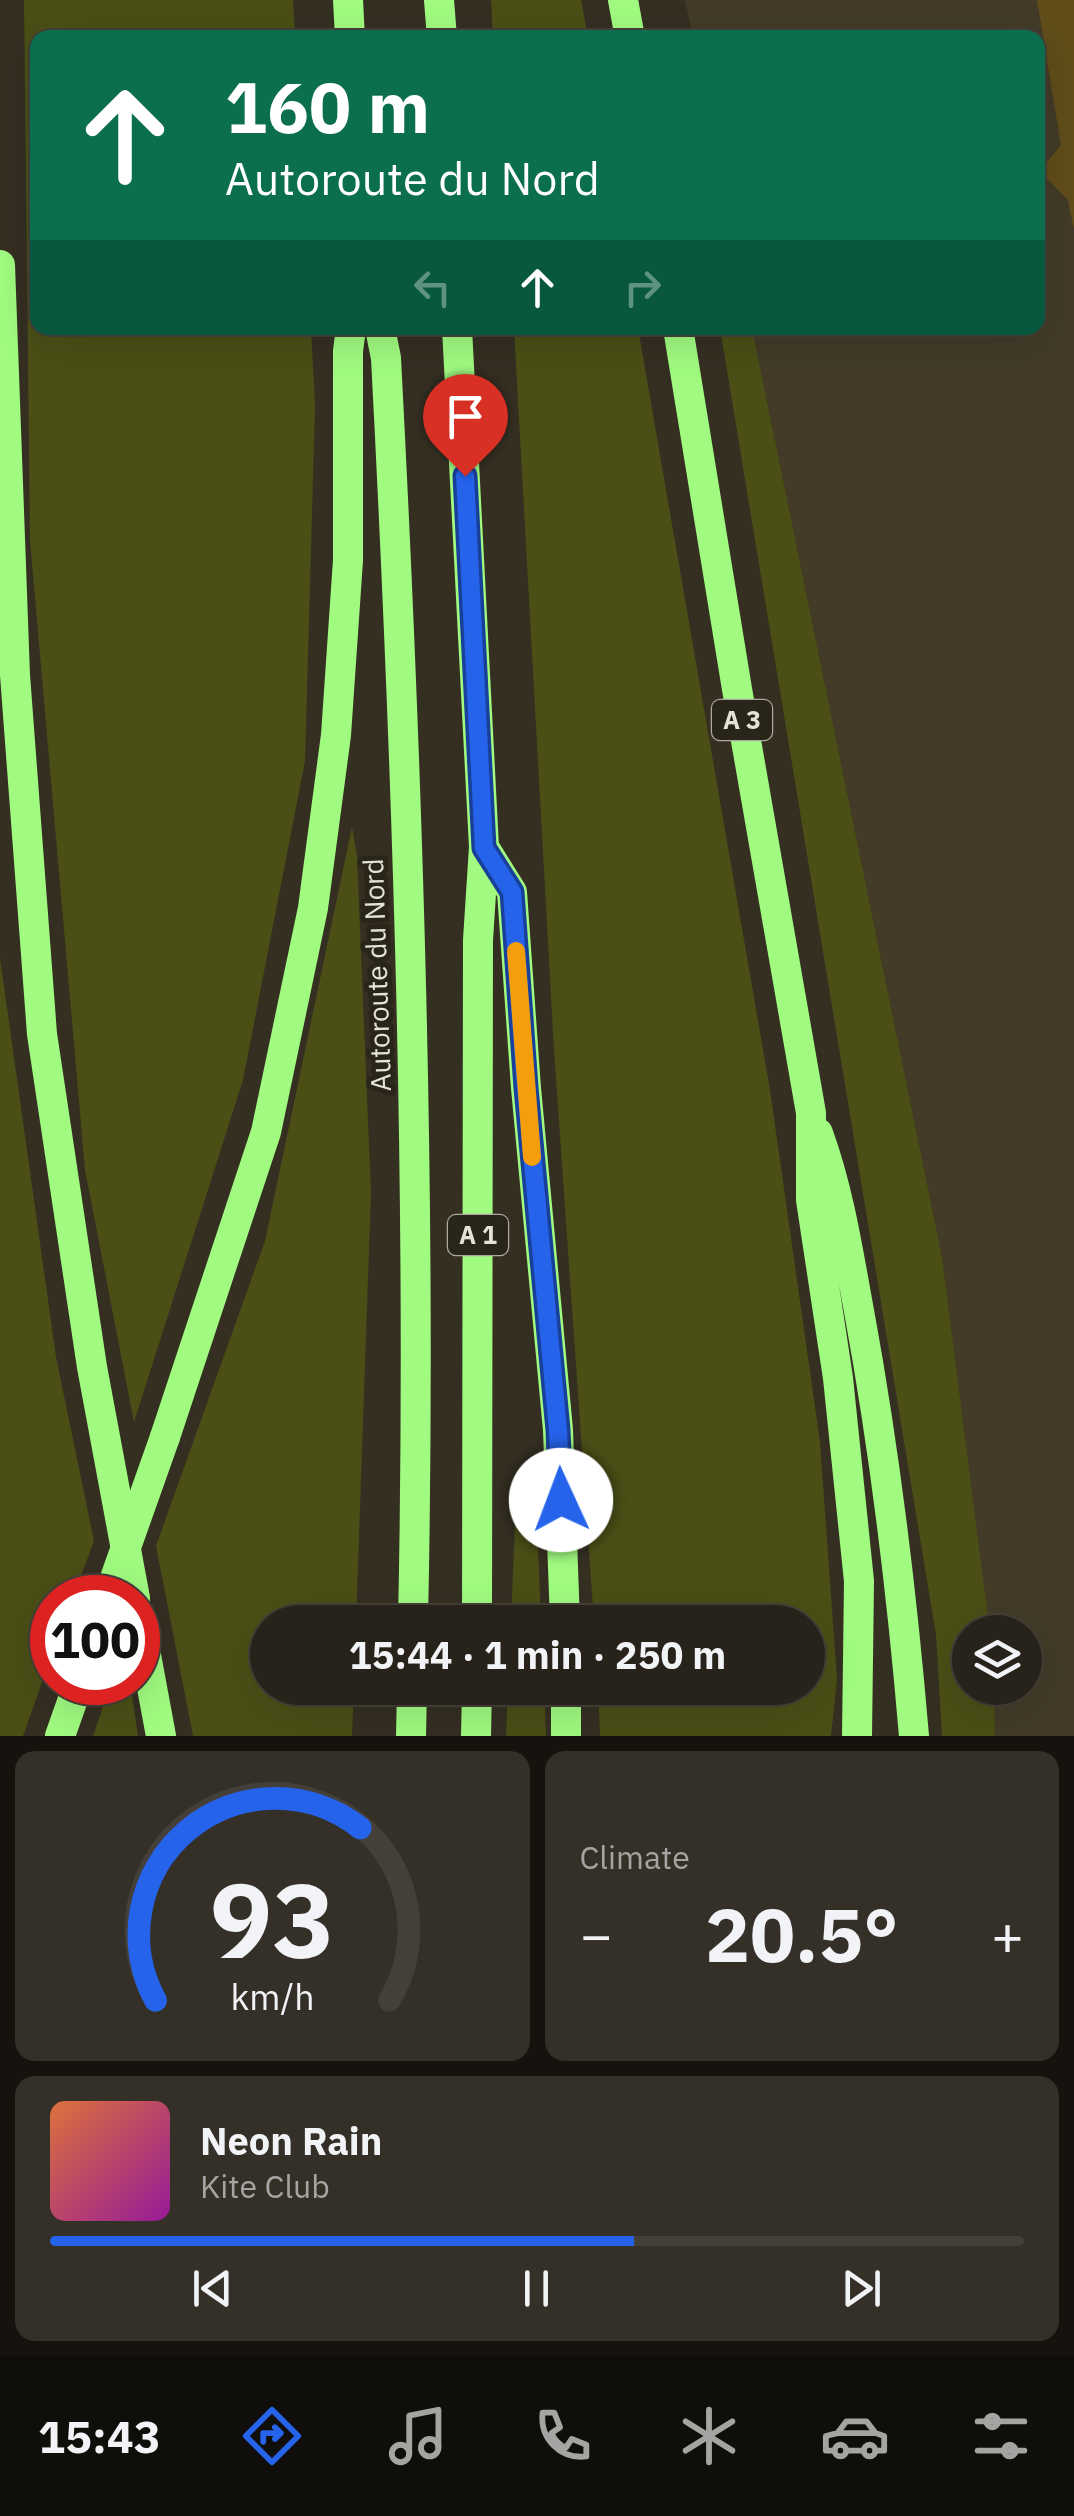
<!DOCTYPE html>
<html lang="en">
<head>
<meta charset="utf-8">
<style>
  body { margin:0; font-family:"IBM Plex Sans",sans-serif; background:#342f27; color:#f1f3f6; height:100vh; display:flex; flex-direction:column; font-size:38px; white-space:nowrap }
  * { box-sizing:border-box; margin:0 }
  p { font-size:32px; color:#a5a4a2 }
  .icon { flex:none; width:55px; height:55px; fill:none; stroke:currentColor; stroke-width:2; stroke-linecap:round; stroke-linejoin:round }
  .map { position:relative; height:1736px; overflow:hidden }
  .details { display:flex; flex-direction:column; gap:15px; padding:15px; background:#16130e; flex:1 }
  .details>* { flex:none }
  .hud { position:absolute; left:30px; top:30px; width:1015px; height:305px; border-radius:20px; box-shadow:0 10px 40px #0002,0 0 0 2px #444039; background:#0b6e4f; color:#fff; overflow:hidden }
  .controls { position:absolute; left:952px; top:1615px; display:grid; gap:20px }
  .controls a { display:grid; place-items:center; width:90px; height:90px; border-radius:50%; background:#28231a; box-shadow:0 10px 40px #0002,0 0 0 2px #444039; font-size:50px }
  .speed { position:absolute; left:30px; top:1575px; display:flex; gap:20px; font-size:50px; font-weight:700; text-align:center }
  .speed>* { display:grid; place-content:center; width:130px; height:130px; border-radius:50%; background:#28231a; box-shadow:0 10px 40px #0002,0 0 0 2px #444039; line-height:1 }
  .speed .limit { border:15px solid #d22; background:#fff; color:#111 }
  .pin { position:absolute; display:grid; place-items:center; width:85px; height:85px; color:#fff; margin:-102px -42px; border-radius:50% 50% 50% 0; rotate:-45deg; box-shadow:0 0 10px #0007 }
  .pin .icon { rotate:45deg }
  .me { position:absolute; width:110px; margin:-55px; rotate:358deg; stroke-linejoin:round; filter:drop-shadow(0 0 8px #0008) }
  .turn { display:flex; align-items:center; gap:35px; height:210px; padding:0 30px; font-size:45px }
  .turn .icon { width:130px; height:130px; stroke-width:2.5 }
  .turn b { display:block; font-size:70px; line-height:85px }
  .lanes { display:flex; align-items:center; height:95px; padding:0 30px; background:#0003; justify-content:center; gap:50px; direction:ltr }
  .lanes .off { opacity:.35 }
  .big { font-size:75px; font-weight:700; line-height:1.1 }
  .details .widget { flex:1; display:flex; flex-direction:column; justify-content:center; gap:15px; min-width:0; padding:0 35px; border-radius:20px; background:#342f27 }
  .details .dial { align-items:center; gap:0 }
  .dial svg { height:260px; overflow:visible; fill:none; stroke:#444039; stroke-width:7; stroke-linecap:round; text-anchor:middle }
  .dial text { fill:#f1f3f6; stroke:none }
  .song { display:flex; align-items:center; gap:30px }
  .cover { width:120px; height:120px; border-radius:15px; background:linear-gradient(135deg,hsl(20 70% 55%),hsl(300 70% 35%)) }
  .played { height:10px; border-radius:5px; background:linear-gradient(90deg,#2563eb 60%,#444039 60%) }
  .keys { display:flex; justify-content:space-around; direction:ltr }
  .heat { display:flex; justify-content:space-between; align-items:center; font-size:55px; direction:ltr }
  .details .tiles { flex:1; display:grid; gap:15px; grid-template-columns:1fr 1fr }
  .widget:last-child { grid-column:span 2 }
  .trip { position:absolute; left:250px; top:1605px; width:575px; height:100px; border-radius:50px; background:#28231a; box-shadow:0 10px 40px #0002,0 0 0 2px #444039; font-weight:700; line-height:100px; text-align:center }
  .tabs { display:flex; height:160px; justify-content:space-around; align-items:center; background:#100e0a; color:#a5a4a2 }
  .tabs .icon { width:70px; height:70px }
  .tabs .current { color:#2563eb }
  .tabs b { font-size:45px; color:#f1f3f6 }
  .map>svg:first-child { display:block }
</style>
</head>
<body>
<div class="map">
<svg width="1074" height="1736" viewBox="0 0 1074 1736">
  <rect width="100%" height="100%" fill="#352f22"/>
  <path fill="#433b28" d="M 685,0 L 1074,0 L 1074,1736 L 995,1736 L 994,1688 L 1025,1688 L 1025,1632 L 990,1632 L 942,1257 L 752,328 L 1038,328 L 1038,38 L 693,37 Z"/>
  <path fill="#4b4f16" d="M 24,0 L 293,0 L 295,37 L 38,38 L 38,328 L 311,328 L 315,406 L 305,761 L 243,1080 L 134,1422 L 85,1170 L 30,540 Z
    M 491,0 L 581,0 L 588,37 L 493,37 Z
    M 514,328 L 638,328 L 770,1090 L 820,1442 L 837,1679 L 831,1736 L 600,1736 L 598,1688 L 808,1688 L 808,1622 L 594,1622 L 554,1050 Z
    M 720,328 L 752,328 L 942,1257 L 990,1632 L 970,1632 L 970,1688 L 994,1688 L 995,1736 L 942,1736 L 936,1635 Z
    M 352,827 L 357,856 L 371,1192 L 356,1622 L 268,1622 L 268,1688 L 354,1688 L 352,1736 L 193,1736 L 156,1546 L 265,1241 Z
    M 0,958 L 56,1357 L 94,1541 L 73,1597 L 52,1598 L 52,1654 L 23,1736 L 0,1736 Z
    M 516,1502 L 537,1519 L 541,1622 L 511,1622 Z
    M 111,1683 L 130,1683 L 138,1736 L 93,1736 Z
    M 508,1688 L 544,1688 L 546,1736 L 506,1736 Z"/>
  <path fill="#604d1a" d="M 1037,0 L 1074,0 L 1074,230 L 1068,200 L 1040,171 L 1061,145 Z"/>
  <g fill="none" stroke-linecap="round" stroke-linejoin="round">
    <path stroke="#a0fb80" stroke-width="30" d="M 348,0 L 350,38
      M 439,0 L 442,38
      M 623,0 L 630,38
      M 0,265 L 15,675 L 42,1034 L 92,1367 L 135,1598
      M 380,328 L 386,358 C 408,779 422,1201 413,1622
      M 457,328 L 484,847 L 478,940 L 477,1622
      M 678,328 L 737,689 L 811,1113 L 811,1200 L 838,1378 L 859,1581 L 857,1736
      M 484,847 L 512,892 L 526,1088 L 558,1430 L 565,1622
      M 818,1133 C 839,1191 848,1251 859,1311 C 885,1452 902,1594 914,1736
      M 165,1437 L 266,1132 L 313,908 L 336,735 L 348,560 L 348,351 L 351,328
      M 138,1612 L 161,1736
      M 566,1688 L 566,1736
      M 60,1736 L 79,1682
      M 411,1736 L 412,1688
      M 476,1736 L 477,1688"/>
    <path stroke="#a0fb80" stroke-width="30" d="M 108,1598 L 165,1437"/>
  </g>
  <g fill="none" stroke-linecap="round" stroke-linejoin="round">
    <g stroke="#184099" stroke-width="25">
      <path id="route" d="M 465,476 L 484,848 L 512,892 L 526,1088 L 558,1430 L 561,1500"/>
    </g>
    <use href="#route" stroke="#2563eb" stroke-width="18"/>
    <path stroke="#f59e0b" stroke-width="18" d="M 516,951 L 532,1157"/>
  </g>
  <g text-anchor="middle" stroke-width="10" stroke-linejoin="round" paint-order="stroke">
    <g fill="#2a2519" stroke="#aea9a0" stroke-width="2.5">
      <rect x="712" y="700" width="60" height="40" rx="8"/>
      <rect x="448" y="1215" width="60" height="40" rx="8"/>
    </g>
    <g font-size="25" font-weight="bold" fill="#e6e2da">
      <text x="742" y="729">A 3</text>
      <text x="478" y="1244">A 1</text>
    </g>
    <g font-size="28" fill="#e6e2da" stroke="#2a2519">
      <text transform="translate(377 975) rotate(-92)" y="10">Autoroute du Nord</text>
    </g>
  </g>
</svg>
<div class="controls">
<a><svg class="icon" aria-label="layers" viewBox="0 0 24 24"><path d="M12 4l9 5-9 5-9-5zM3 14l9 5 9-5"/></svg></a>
</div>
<div class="speed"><div class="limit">100</div></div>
<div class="pin" style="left:465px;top:476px;background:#d93025"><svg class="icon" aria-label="arrive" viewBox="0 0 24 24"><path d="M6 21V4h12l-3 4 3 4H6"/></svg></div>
<svg class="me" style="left:561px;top:1500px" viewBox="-20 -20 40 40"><circle r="19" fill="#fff"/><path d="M0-13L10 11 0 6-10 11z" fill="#2563eb"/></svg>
<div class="trip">15:44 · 1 min · 250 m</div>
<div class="hud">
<div class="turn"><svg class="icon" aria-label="ahead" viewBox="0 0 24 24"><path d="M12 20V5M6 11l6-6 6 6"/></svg><div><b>160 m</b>Autoroute du Nord</div></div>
<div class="lanes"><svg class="icon off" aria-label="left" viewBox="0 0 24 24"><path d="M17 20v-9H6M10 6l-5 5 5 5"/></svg><svg class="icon" aria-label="ahead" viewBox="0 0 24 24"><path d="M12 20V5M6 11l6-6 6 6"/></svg><svg class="icon off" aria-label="right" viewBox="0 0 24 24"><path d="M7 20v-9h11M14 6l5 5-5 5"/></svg></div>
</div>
</div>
<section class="details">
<div class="tiles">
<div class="widget dial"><svg viewBox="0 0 100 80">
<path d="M14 69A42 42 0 1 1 86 69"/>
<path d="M14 69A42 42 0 0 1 77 16" stroke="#2563eb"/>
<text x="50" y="56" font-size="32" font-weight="700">93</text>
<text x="50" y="72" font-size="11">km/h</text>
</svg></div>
<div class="widget"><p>Climate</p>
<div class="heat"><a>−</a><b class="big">20.5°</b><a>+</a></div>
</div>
<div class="widget">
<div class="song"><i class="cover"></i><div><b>Neon Rain</b><p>Kite Club</p></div></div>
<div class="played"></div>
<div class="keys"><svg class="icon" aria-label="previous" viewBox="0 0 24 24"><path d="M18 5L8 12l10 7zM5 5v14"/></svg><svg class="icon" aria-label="pause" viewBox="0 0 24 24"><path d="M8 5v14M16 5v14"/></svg><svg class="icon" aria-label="next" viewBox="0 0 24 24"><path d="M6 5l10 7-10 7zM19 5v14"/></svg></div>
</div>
</div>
</section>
<nav class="tabs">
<b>15:43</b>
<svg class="icon current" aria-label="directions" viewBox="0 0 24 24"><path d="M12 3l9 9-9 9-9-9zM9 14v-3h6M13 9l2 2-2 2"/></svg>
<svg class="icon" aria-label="music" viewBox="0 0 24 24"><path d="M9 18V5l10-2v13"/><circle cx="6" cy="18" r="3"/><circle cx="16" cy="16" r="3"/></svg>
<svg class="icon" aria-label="phone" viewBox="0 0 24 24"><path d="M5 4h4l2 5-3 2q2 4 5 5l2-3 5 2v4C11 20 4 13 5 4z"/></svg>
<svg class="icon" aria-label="climate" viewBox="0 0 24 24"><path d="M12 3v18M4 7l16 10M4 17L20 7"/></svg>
<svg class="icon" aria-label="car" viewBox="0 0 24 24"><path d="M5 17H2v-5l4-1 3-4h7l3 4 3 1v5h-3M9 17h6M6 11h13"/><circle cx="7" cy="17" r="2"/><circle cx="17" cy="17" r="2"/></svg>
<svg class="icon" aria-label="filters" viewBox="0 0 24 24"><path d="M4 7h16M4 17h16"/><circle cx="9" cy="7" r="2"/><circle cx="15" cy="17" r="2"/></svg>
</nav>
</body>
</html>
